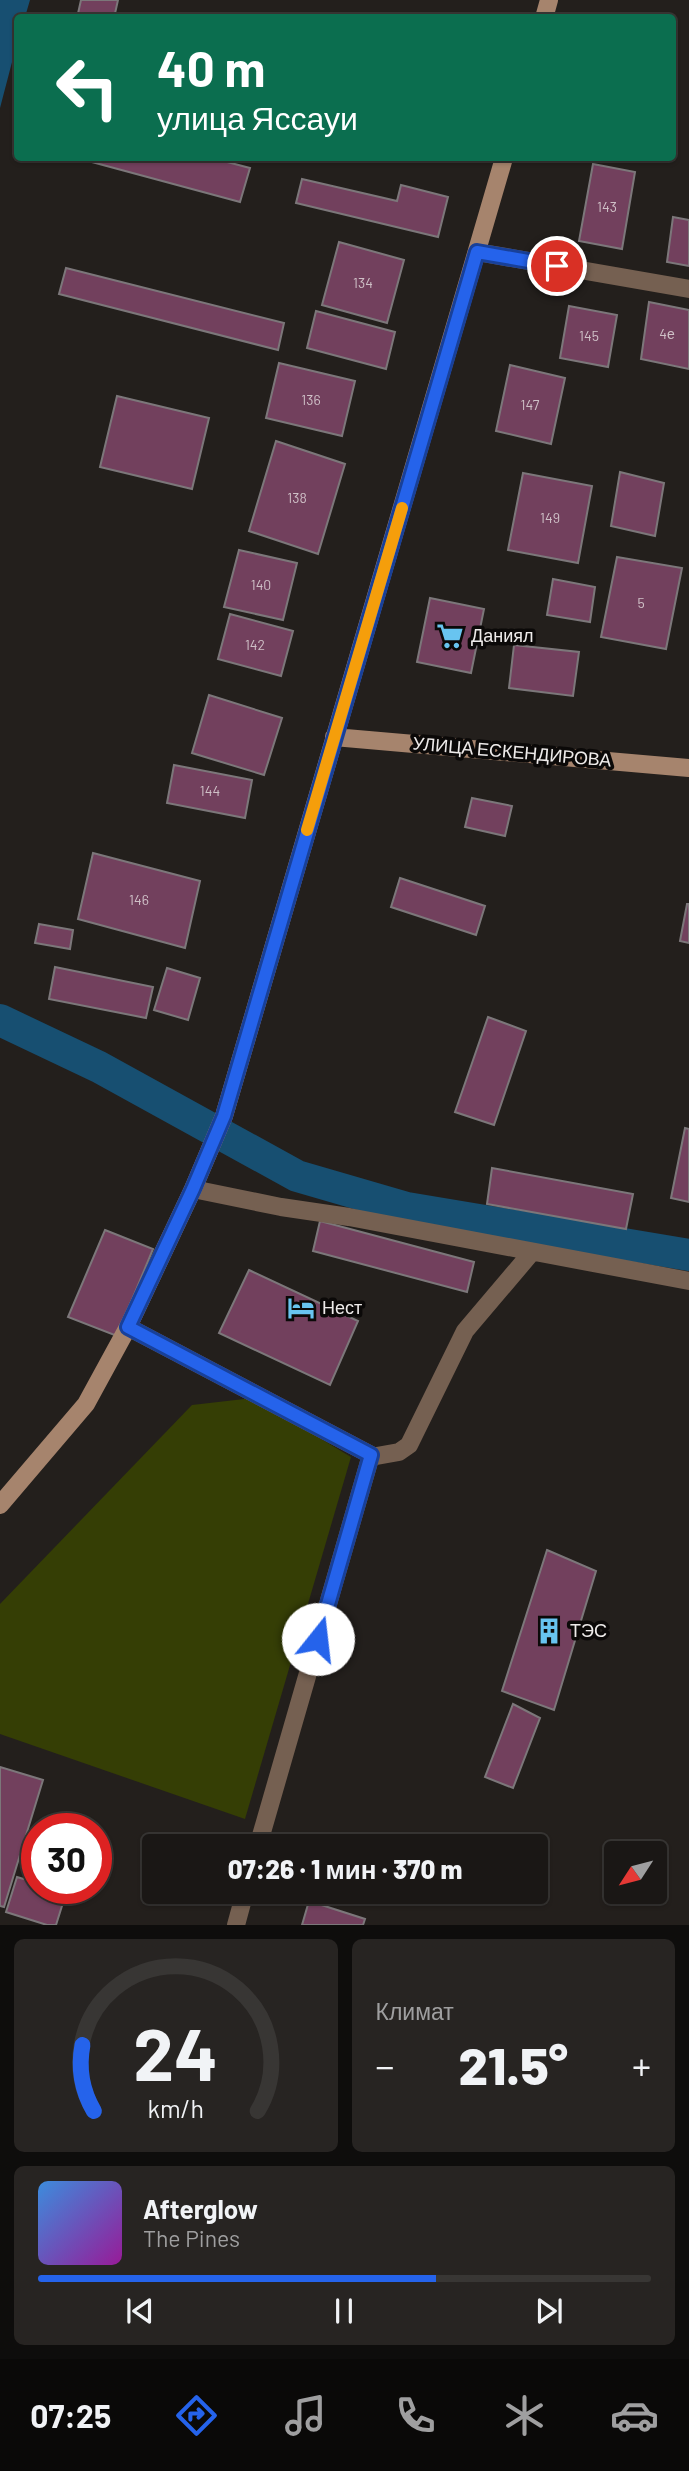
<!DOCTYPE html>
<html lang="ru">
<head>
<meta charset="utf-8">
<style>
  body { margin:0; font-family:Barlow,sans-serif; background:#272422; color:#f1f3f6; height:100vh; display:flex; flex-direction:column; font-size:26px; white-space:nowrap }
  * { box-sizing:border-box; margin:0 }
  p { font-size:23px; color:#9f9fa0 }
  .icon { flex:none; width:38px; height:38px; fill:none; stroke:currentColor; stroke-width:2; stroke-linecap:round; stroke-linejoin:round }
  .map { position:relative; height:1925px; overflow:hidden }
  .drawer { display:flex; flex-direction:column; gap:14px; padding:14px; background:#0e0d0c; flex:1 }
  .drawer>* { flex:none }
  .banner { position:absolute; left:14px; top:14px; width:662px; height:147px; border-radius:7px; box-shadow:0 2px 5px #0004,0 0 0 2px #383634; background:#0b6e4f; color:#fff; overflow:hidden }
  .needle { width:46px; rotate:234deg }
  .fabs { position:absolute; left:604px; top:1841px; display:grid; gap:14px }
  .fabs a { display:grid; place-items:center; width:63px; height:63px; border-radius:7px; background:#1a1715; box-shadow:0 2px 5px #0004,0 0 0 2px #383634; font-size:35px }
  .speed { position:absolute; left:21px; top:1813px; display:flex; gap:14px; font-size:35px; font-weight:700; text-align:center }
  .speed>* { display:grid; place-content:center; width:91px; height:91px; border-radius:50%; background:#1a1715; box-shadow:0 2px 5px #0004,0 0 0 2px #383634; line-height:1 }
  .speed .limit { border:10px solid #d22; background:#fff; color:#111 }
  .pin { position:absolute; display:grid; place-items:center; width:60px; height:60px; color:#fff; margin:-30px; border:4px solid #fff; border-radius:50%; box-shadow:0 2px 7px #0007 }
  .me { position:absolute; width:77px; margin:-38px; rotate:16deg; stroke-linejoin:round; filter:drop-shadow(0 0 5px #0008) }
  .turn { display:flex; align-items:center; gap:24px; height:147px; padding:0 28px; font-size:32px }
  .turn .icon { width:91px; height:91px; stroke-width:2.5 }
  .turn b { display:block; font-size:49px; line-height:60px }
  .big { font-size:52px; font-weight:800; line-height:1.1 }
  .drawer .widget { flex:1; display:flex; flex-direction:column; justify-content:center; gap:10px; min-width:0; padding:0 24px; border-radius:10px; background:#272422 }
  .drawer .dial { align-items:center; gap:0 }
  .dial svg { height:182px; overflow:visible; fill:none; stroke:#383634; stroke-width:7; stroke-linecap:round; text-anchor:middle }
  .dial text { fill:#f1f3f6; stroke:none }
  .song { display:flex; align-items:center; gap:21px }
  .cover { width:84px; height:84px; border-radius:10px; background:linear-gradient(135deg,hsl(210 70% 55%),hsl(300 70% 35%)) }
  .played { height:7px; border-radius:4px; background:linear-gradient(90deg,#2563eb 65%,#383634 65%) }
  .keys { display:flex; justify-content:space-around; direction:ltr }
  .heat { display:flex; justify-content:space-between; align-items:center; font-size:38px; direction:ltr }
  .drawer .tiles { flex:1; display:grid; gap:14px; grid-template-columns:1fr 1fr }
  .widget:last-child { grid-column:span 2 }
  .trip { position:absolute; left:142px; top:1834px; width:406px; height:70px; border-radius:7px; background:#1a1715; box-shadow:0 2px 5px #0004,0 0 0 2px #383634; font-weight:800; line-height:70px; text-align:center }
  .tabs { display:flex; height:112px; justify-content:space-around; align-items:center; background:#0a0908; color:#9f9fa0 }
  .tabs .icon { width:49px; height:49px }
  .tabs .active { color:#2563eb }
  .tabs b { font-size:32px; color:#f1f3f6 }
  .map>svg:first-child { display:block }
</style>
</head>
<body>
<div class="map">
<svg width="689" height="1925" viewBox="0 0 689 1925">
  <rect width="100%" height="100%" fill="#231f1c"/>
  <path fill="#353e05" d="M 253,1398 L 351,1457 L 245,1819 L 0,1734 L 0,1604 L 192,1405 Z"/>
  <path fill="#174f71" d="M 0,0 L 30,0 L 25,17 L 18,18 L 17,43 L 0,108 Z"/>
  <g fill="none" stroke-linecap="round" stroke-linejoin="round">
    <path stroke="#174f71" stroke-width="32" d="M 0,1020 L 99,1067 L 297,1176 L 407,1208 L 689,1255"/>
  </g>
  <path fill="#72405d" stroke="#7c777a" stroke-width="2" d="M 81,0 L 118,0 L 114,18 L 77,18 Z
    M 77,158 L 212,158 L 250,168 L 240,202 Z
    M 593,164 L 635,172 L 622,249 L 579,241 Z
    M 302,179 L 397,201 L 401,185 L 448,197 L 438,237 L 296,203 Z
    M 673,217 L 689,220 L 689,266 L 667,262 Z
    M 339,242 L 404,260 L 387,323 L 322,305 Z
    M 66,268 L 284,323 L 278,350 L 59,294 Z
    M 649,302 L 689,310 L 689,369 L 641,359 Z
    M 569,306 L 617,315 L 608,367 L 560,358 Z
    M 316,311 L 395,332 L 386,369 L 307,348 Z
    M 279,363 L 355,381 L 342,436 L 266,418 Z
    M 510,365 L 565,378 L 551,444 L 496,431 Z
    M 117,396 L 209,418 L 192,489 L 100,467 Z
    M 276,441 L 345,464 L 318,554 L 249,531 Z
    M 620,472 L 664,483 L 655,536 L 611,526 Z
    M 523,473 L 592,486 L 578,563 L 508,550 Z
    M 239,550 L 297,563 L 283,620 L 224,607 Z
    M 617,557 L 682,568 L 666,649 L 601,637 Z
    M 553,579 L 595,587 L 590,622 L 547,615 Z
    M 430,598 L 484,609 L 471,673 L 417,662 Z
    M 230,614 L 293,631 L 281,676 L 218,659 Z
    M 514,645 L 579,652 L 573,696 L 509,688 Z
    M 209,695 L 282,718 L 264,775 L 192,753 Z
    M 174,765 L 252,780 L 245,818 L 167,803 Z
    M 472,798 L 512,806 L 505,836 L 465,827 Z
    M 93,853 L 200,881 L 185,948 L 78,919 Z
    M 400,878 L 485,906 L 476,935 L 391,907 Z
    M 687,904 L 689,904 L 689,943 L 680,941 Z
    M 39,924 L 73,930 L 70,949 L 35,943 Z
    M 55,967 L 153,987 L 146,1018 L 49,999 Z
    M 167,968 L 200,978 L 188,1020 L 154,1010 Z
    M 488,1017 L 526,1031 L 494,1125 L 455,1112 Z
    M 685,1128 L 689,1129 L 689,1202 L 671,1198 Z
    M 492,1168 L 633,1194 L 626,1229 L 487,1204 Z
    M 320,1221 L 474,1262 L 467,1292 L 313,1251 Z
    M 105,1230 L 153,1249 L 117,1336 L 68,1317 Z
    M 249,1270 L 358,1321 L 330,1385 L 219,1333 Z
    M 547,1550 L 596,1571 L 554,1710 L 502,1691 Z
    M 513,1704 L 540,1718 L 513,1788 L 485,1777 Z
    M 0,1767 L 43,1780 L 4,1907 L 0,1906 Z
    M 17,1877 L 37,1883 L 37,1888 L 52,1888 L 66,1893 L 56,1925 L 47,1925 L 6,1912 Z
    M 309,1901 L 365,1919 L 363,1925 L 302,1925 Z"/>
  <g fill="none" stroke-linecap="round" stroke-linejoin="round">
    <path stroke="#756051" stroke-width="18" d="M 477,252 L 689,289
      M 193,1189 L 281,1207 L 349,1217 L 689,1281
      M 128,1327 L 371,1455 L 258,1846
      M 371,1457 L 399,1452 L 409,1445 L 465,1331 L 532,1252
      M 236,1925 L 245,1892"/>
    <path stroke="#a6846d" stroke-width="18" d="M 544,18 L 549,0
      M 334,737 L 689,768
      M 0,1505 L 86,1404 L 128,1327 L 193,1189 L 224,1116 L 504,158"/>
  </g>
  <g fill="none" stroke-linecap="round" stroke-linejoin="round">
    <g stroke="#184099" stroke-width="18">
      <path id="route" d="M 318,1639 L 371,1455 L 128,1327 L 193,1189 L 224,1116 L 477,252 L 557,266"/>
    </g>
    <use href="#route" stroke="#2563eb" stroke-width="12"/>
    <path stroke="#f59e0b" stroke-width="12" d="M 307,830 L 402,508"/>
  </g>
  <defs>
    <g id="supermarket-bare" transform="scale(2.1)"><path d="M-6-5.5h2.5l.6 2H6L4.5 2H-2.5L-4.4-4H-6ZM-1.5 3.2a1.3 1.3 0 1 0 .1 0ZM3 3.2a1.3 1.3 0 1 0 .1 0Z" fill="#68c4f0" stroke="#0b0908" stroke-width="2.5" paint-order="stroke"/></g>
    <g id="hotel-bare" transform="scale(2.1)"><path d="M-6-4.5h1.5V1H6V5H4.5V3h-9V5H-6ZM-4 0a1.8 1.8 0 1 1 3.6 0ZM.5 0V-2.5h3Q6-2.5 6 0Z" fill="#68c4f0" stroke="#0b0908" stroke-width="2.5" paint-order="stroke"/></g>
    <g id="building-bare" transform="scale(2.1)"><path d="M-4-6H4V6H1V3H-1V6H-4ZM-2.5-4.3h1.7v1.8h-1.7ZM.8-4.3h1.7v1.8H.8ZM-2.5-1h1.7V.8h-1.7ZM.8-1h1.7V.8H.8Z" fill="#68c4f0" stroke="#0b0908" stroke-width="2.5" paint-order="stroke"/></g>
  </defs>
  <g fill-rule="evenodd">
    <use href="#supermarket-bare" x="450" y="636"/>
    <use href="#hotel-bare" x="301" y="1308"/>
    <use href="#building-bare" x="549" y="1631"/>
  </g>
  <g text-anchor="middle" stroke-width="7" stroke-linejoin="round" paint-order="stroke">
    <g font-size="14" fill="#cfc0c7">
      <text x="607" y="212">143</text>
      <text x="363" y="288">134</text>
      <text x="667" y="339">4е</text>
      <text x="589" y="341">145</text>
      <text x="311" y="405">136</text>
      <text x="530" y="410">147</text>
      <text x="297" y="503">138</text>
      <text x="550" y="523">149</text>
      <text x="261" y="590">140</text>
      <text x="641" y="608">5</text>
      <text x="255" y="650">142</text>
      <text x="210" y="796">144</text>
      <text x="139" y="905">146</text>
    </g>
    <g font-size="18" fill="#eeebea" stroke="#0b0908" text-anchor="start">
      <text x="471" y="642">Даниял</text>
      <text x="322" y="1314">Нест</text>
      <text x="570" y="1637">ТЭС</text>
    </g>
    <g font-size="18" fill="#eeebea" stroke="#0b0908">
      <text transform="translate(512 752) rotate(5)" y="6">УЛИЦА ЕСКЕНДИРОВА</text>
    </g>
  </g>
</svg>
<div class="fabs">
<a><svg class="needle" viewBox="-14 -14 28 28"><path d="M0-13l5 13h-10z" fill="#e53935"/><path d="M0 13l5-13h-10z" fill="#9f9fa0"/></svg></a>
</div>
<div class="speed"><div class="limit">30</div></div>
<div class="pin" style="left:557px;top:266px;background:#d93025"><svg class="icon" aria-label="arrive" viewBox="0 0 24 24"><path d="M6 21V4h12l-3 4 3 4H6"/></svg></div>
<svg class="me" style="left:318px;top:1639px" viewBox="-20 -20 40 40"><circle r="19" fill="#fff"/><path d="M0-13L10 11 0 6-10 11z" fill="#2563eb"/></svg>
<div class="trip">07:26 · 1 мин · 370 m</div>
<div class="banner">
<div class="turn"><svg class="icon" aria-label="left" viewBox="0 0 24 24"><path d="M17 20v-9H6M10 6l-5 5 5 5"/></svg><div><b>40 m</b>улица Яссауи</div></div>
</div>
</div>
<section class="drawer">
<div class="tiles">
<div class="widget dial"><svg viewBox="0 0 100 80">
<path d="M14 69A42 42 0 1 1 86 69"/>
<path d="M14 69A42 42 0 0 1 9 40" stroke="#2563eb"/>
<text x="50" y="56" font-size="32" font-weight="700">24</text>
<text x="50" y="72" font-size="11">km/h</text>
</svg></div>
<div class="widget"><p>Климат</p>
<div class="heat"><a>−</a><b class="big">21.5°</b><a>+</a></div>
</div>
<div class="widget">
<div class="song"><i class="cover"></i><div><b>Afterglow</b><p>The Pines</p></div></div>
<div class="played"></div>
<div class="keys"><svg class="icon" aria-label="previous" viewBox="0 0 24 24"><path d="M18 5L8 12l10 7zM5 5v14"/></svg><svg class="icon" aria-label="pause" viewBox="0 0 24 24"><path d="M8 5v14M16 5v14"/></svg><svg class="icon" aria-label="next" viewBox="0 0 24 24"><path d="M6 5l10 7-10 7zM19 5v14"/></svg></div>
</div>
</div>
</section>
<nav class="tabs">
<b>07:25</b>
<svg class="icon active" aria-label="directions" viewBox="0 0 24 24"><path d="M12 3l9 9-9 9-9-9zM9 14v-3h6M13 9l2 2-2 2"/></svg>
<svg class="icon" aria-label="music" viewBox="0 0 24 24"><path d="M9 18V5l10-2v13"/><circle cx="6" cy="18" r="3"/><circle cx="16" cy="16" r="3"/></svg>
<svg class="icon" aria-label="phone" viewBox="0 0 24 24"><path d="M5 4h4l2 5-3 2q2 4 5 5l2-3 5 2v4C11 20 4 13 5 4z"/></svg>
<svg class="icon" aria-label="climate" viewBox="0 0 24 24"><path d="M12 3v18M4 7l16 10M4 17L20 7"/></svg>
<svg class="icon" aria-label="car" viewBox="0 0 24 24"><path d="M5 17H2v-5l4-1 3-4h7l3 4 3 1v5h-3M9 17h6M6 11h13"/><circle cx="7" cy="17" r="2"/><circle cx="17" cy="17" r="2"/></svg>
</nav>
</body>
</html>
